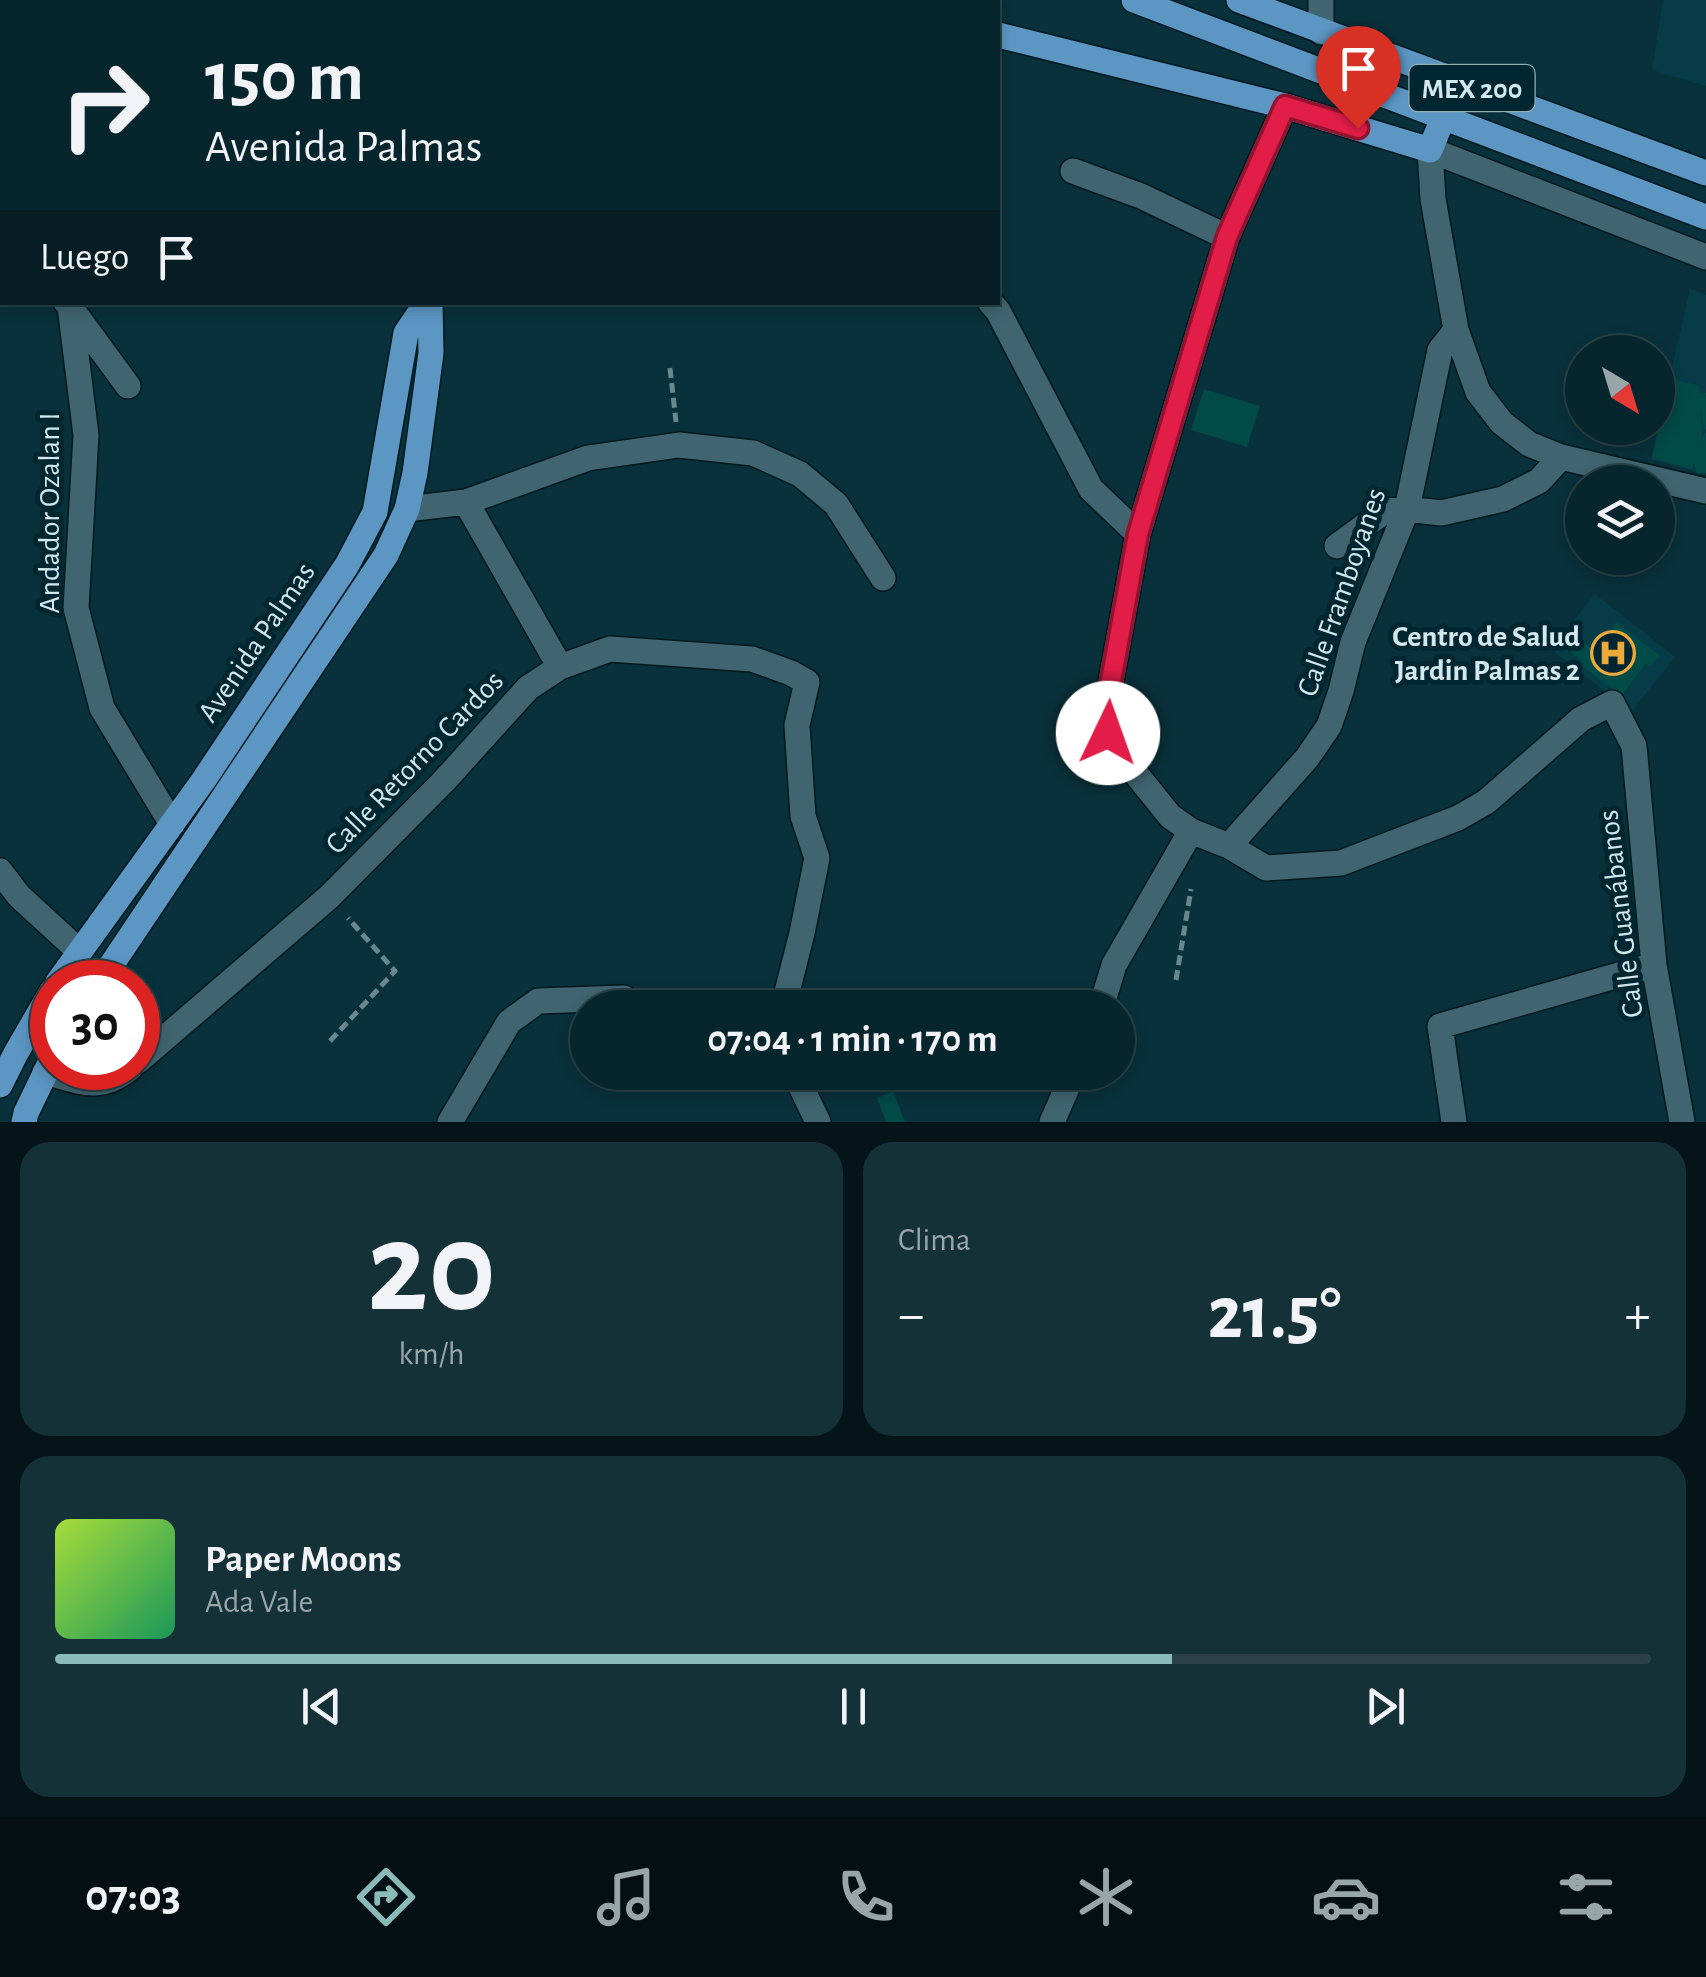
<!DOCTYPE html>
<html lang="es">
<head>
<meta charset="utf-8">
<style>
  body { margin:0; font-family:"Alegreya Sans",sans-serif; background:#153138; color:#f1f3f6; height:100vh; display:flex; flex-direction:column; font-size:38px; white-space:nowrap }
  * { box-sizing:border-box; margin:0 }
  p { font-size:32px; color:#98a5a9 }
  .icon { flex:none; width:55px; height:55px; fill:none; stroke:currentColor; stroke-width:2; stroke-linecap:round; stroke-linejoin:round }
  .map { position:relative; height:1122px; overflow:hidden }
  .sheet { display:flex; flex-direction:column; gap:20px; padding:20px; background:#041418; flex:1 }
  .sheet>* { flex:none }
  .hud { position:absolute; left:0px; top:0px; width:1000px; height:305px; box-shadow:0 5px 15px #0003,0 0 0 2px #284248; background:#07252c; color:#f1f3f6; overflow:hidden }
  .needle { width:65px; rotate:142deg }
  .buttons { position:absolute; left:1565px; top:335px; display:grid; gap:20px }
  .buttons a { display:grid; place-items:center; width:110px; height:110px; border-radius:50%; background:#07252c; box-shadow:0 5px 15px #0003,0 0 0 2px #284248; font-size:50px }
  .speed { position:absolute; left:30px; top:960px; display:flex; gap:20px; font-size:50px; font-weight:700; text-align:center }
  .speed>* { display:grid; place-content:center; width:130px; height:130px; border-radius:50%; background:#07252c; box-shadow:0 5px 15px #0003,0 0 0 2px #284248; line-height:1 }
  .speed .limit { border:15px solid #d22; background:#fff; color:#111 }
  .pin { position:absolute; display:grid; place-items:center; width:85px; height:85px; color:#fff; margin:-102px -42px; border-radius:50% 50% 50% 0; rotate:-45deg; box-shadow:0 0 10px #0007 }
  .pin .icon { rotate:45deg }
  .me { position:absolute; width:110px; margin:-55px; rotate:3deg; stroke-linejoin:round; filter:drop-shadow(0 0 8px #0008) }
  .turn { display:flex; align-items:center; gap:35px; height:210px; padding:0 40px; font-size:45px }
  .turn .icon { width:130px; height:130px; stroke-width:2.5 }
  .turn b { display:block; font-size:70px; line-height:85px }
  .then { display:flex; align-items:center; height:95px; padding:0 40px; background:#0003; gap:20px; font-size:38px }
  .big { font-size:75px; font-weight:600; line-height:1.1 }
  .sheet .widget { flex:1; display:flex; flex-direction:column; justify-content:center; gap:15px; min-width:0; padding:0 35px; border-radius:30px; background:#153138 }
  .sheet .dial { align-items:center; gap:0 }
  .dial b { font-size:130px; line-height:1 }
  .song { display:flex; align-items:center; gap:30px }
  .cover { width:120px; height:120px; border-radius:15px; background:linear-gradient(135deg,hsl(80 70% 55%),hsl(150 70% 35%)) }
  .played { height:10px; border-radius:5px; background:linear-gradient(90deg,#8bbbb9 70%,#284248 70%) }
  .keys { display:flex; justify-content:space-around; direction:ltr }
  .heat { display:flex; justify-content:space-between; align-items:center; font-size:55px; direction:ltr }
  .sheet .tiles { flex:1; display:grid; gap:20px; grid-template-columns:1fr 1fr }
  .widget:last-child { grid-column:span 2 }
  .trip { position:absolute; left:570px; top:990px; width:565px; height:100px; border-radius:50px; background:#07252c; box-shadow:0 5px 15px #0003,0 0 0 2px #284248; font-weight:600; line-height:100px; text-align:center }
  .tabs { display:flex; height:160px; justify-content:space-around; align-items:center; background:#030f12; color:#98a5a9 }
  .tabs .icon { width:70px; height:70px }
  .tabs .active { color:#8bbbb9 }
  .tabs b { font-size:45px; color:#f1f3f6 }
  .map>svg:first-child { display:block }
</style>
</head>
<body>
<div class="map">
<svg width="1706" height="1122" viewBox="0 0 1706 1122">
  <rect width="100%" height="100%" fill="#09313b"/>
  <path fill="#063c48" d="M 1663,0 L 1706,0 L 1706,86 L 1652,70 Z
    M 1690,289 L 1706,295 L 1706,474 L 1651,459 Z
    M 1595,594 L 1675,657 L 1631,712 L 1551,649 Z"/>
  <path fill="#004a47" d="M 1670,378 L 1699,386 L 1699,393 L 1706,393 L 1706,429 L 1704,429 L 1700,404 L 1702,437 L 1699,447 L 1706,431 L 1706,473 L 1697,474 L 1694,462 L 1692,469 L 1652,458 Z
    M 1204,389 L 1260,406 L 1247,447 L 1191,430 Z
    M 1616,622 L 1659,655 L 1650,667 L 1646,664 L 1621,696 L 1582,666 L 1584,663 L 1569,651 L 1579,639 L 1598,653 L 1612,635 L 1608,632 Z
    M 893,1091 L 905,1122 L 886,1122 L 877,1098 Z"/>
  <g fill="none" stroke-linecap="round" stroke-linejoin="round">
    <g stroke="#00181f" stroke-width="28">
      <path id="minor" d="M 1321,32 L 1321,0
        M 1285,106 L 1227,237 L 1138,534 L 1109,692 L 1108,733 L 1124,759 L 1170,816 L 1191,831 L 1229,846 L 1307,758 L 1329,726 L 1341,691 L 1353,642 L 1407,509 L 1440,350 L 1456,330
        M 1073,171 L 1141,196 L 1227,237
        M 1706,257 L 1430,150 L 1433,199 L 1456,330 L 1478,392 L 1502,423 L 1529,444 L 1561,457 L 1706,491
        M 66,302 L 70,306 L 86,435 L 76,608 L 102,708 L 172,824
        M 990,302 L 998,311 L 1091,489 L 1138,534
        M 73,311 L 128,386
        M 466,502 L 560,667
        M 407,509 L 466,502 L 588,458 L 679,445 L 753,453 L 800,474 L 836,504 L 883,578
        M 1337,546 L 1385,511 L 1407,509 L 1441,513 L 1503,499 L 1539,481 L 1561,457
        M 1229,846 L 1266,868 L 1341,863 L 1458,818 L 1486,802 L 1581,719 L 1612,703 L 1634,746 L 1654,965 L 1682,1122
        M 0,871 L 19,896 L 79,951
        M 1101,1008 L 1114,965 L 1191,831
        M 138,1061 L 329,897 L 444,781 L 528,688 L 560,667 L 610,649 L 752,659 L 791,673 L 807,682 L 797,725 L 803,816 L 817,858 L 802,933 L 783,1008
        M 45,1072 C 79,1081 100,1093 130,1068
        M 794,1072 L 818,1122
        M 450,1122 L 509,1022 L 538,1001 L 624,998
        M 1052,1122 L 1074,1072
        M 1454,1122 L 1440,1026 L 1654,965"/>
    </g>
    <g stroke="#00181f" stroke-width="28">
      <path id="major" d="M 1134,0 L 1706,217
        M 1239,0 L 1706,173
        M 256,2 L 259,0
        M 295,2 L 298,0
        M 822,2 L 843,0
        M 998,35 L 1285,106 L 1430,150 L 1443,118
        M 0,246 L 2,244
        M 0,285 L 2,282
        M 58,982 L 203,781 L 347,565 L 375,512 L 406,333 L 427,302
        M 100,982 L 386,555 L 407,509 L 415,473 L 431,353 L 430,302
        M 0,1085 L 16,1053 L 52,991
        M 24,1122 L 26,1113 L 52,1059"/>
    </g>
    <path stroke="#68878f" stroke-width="5" stroke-dasharray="10 5" stroke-linecap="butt" d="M 670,368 L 676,422
      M 1176,980 L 1191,889
      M 330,1041 L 395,971 L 348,918"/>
    <use href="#minor" stroke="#406570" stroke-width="25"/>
    <use href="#major" stroke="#5c96c3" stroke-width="25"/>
  </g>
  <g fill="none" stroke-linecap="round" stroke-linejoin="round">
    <g stroke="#92132f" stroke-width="25">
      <path id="route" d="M 1108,733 L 1109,692 L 1138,534 L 1227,237 L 1285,106 L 1358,128"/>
    </g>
    <use href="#route" stroke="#e11d48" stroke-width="18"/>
  </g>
  <defs>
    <g id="hospital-ring" transform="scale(2.25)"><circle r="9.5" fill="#002731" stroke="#eca93a" stroke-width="1.5"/><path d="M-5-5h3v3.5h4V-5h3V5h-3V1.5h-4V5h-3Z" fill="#eca93a"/></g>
  </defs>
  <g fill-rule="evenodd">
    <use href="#hospital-ring" x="1613" y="653"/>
  </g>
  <g text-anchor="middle" stroke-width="10" stroke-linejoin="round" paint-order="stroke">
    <rect fill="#002731" stroke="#94adb5" stroke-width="2.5" x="1409.5" y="65" width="125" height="46" rx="8"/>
    <g font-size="28" font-weight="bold" fill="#d3e7ed">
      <text x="1472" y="98">MEX 200</text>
    </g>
    <g font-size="30" fill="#d3e7ed" stroke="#002731">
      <text transform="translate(49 513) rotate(-90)" y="10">Andador Ozalan I</text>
      <text transform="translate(1341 592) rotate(-71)" y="10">Calle Framboyanes</text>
      <text transform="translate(256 642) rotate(-56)" y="10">Avenida Palmas</text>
      <text transform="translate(414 762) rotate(-46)" y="10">Calle Retorno Cardos</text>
      <text transform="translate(1620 914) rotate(-97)" y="10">Calle Guanábanos</text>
    </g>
    <g font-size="30" font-weight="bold" fill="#d3e7ed" stroke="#002731" text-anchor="end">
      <text x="1580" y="646">Centro de Salud<tspan x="1580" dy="34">Jardin Palmas 2</tspan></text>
    </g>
  </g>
</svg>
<div class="buttons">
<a><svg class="needle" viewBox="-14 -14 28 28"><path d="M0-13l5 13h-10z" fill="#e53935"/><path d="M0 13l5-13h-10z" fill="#98a5a9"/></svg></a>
<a><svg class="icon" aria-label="layers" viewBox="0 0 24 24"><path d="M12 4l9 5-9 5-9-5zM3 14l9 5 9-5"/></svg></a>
</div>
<div class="speed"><div class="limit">30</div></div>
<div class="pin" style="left:1358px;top:128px;background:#d93025"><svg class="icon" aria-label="arrive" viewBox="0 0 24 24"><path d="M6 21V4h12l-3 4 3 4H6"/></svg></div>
<svg class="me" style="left:1108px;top:733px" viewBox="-20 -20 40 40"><circle r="19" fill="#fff"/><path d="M0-13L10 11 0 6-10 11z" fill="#e11d48"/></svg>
<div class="trip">07:04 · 1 min · 170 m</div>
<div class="hud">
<div class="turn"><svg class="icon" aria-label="right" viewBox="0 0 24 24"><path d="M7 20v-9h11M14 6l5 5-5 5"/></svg><div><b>150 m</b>Avenida Palmas</div></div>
<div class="then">Luego<svg class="icon" aria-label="arrive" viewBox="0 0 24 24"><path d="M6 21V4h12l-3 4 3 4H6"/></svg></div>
</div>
</div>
<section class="sheet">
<div class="tiles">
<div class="widget dial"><b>20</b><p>km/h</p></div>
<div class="widget"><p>Clima</p>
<div class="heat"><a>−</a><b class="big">21.5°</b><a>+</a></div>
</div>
<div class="widget">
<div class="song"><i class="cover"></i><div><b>Paper Moons</b><p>Ada Vale</p></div></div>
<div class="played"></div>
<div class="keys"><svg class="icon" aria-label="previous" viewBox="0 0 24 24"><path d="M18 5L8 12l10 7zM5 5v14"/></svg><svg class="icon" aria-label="pause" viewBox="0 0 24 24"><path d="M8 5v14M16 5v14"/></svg><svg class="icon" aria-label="next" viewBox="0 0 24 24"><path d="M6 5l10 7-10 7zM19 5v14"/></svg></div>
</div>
</div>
</section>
<nav class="tabs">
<b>07:03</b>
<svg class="icon active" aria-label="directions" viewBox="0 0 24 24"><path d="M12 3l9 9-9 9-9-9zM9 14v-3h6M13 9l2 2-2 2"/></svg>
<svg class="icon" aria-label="music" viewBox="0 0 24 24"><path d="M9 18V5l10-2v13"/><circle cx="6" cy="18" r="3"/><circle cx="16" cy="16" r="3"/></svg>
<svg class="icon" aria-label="phone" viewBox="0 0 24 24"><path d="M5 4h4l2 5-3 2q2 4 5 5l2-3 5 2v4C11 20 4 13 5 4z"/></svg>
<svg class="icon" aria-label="climate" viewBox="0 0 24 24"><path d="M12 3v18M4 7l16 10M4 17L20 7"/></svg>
<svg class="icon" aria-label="car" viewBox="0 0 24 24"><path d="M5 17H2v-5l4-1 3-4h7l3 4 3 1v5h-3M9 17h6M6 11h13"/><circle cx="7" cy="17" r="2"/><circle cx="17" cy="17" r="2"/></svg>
<svg class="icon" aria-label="filters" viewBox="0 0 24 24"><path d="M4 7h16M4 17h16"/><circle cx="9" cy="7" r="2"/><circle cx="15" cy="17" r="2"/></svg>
</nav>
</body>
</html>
